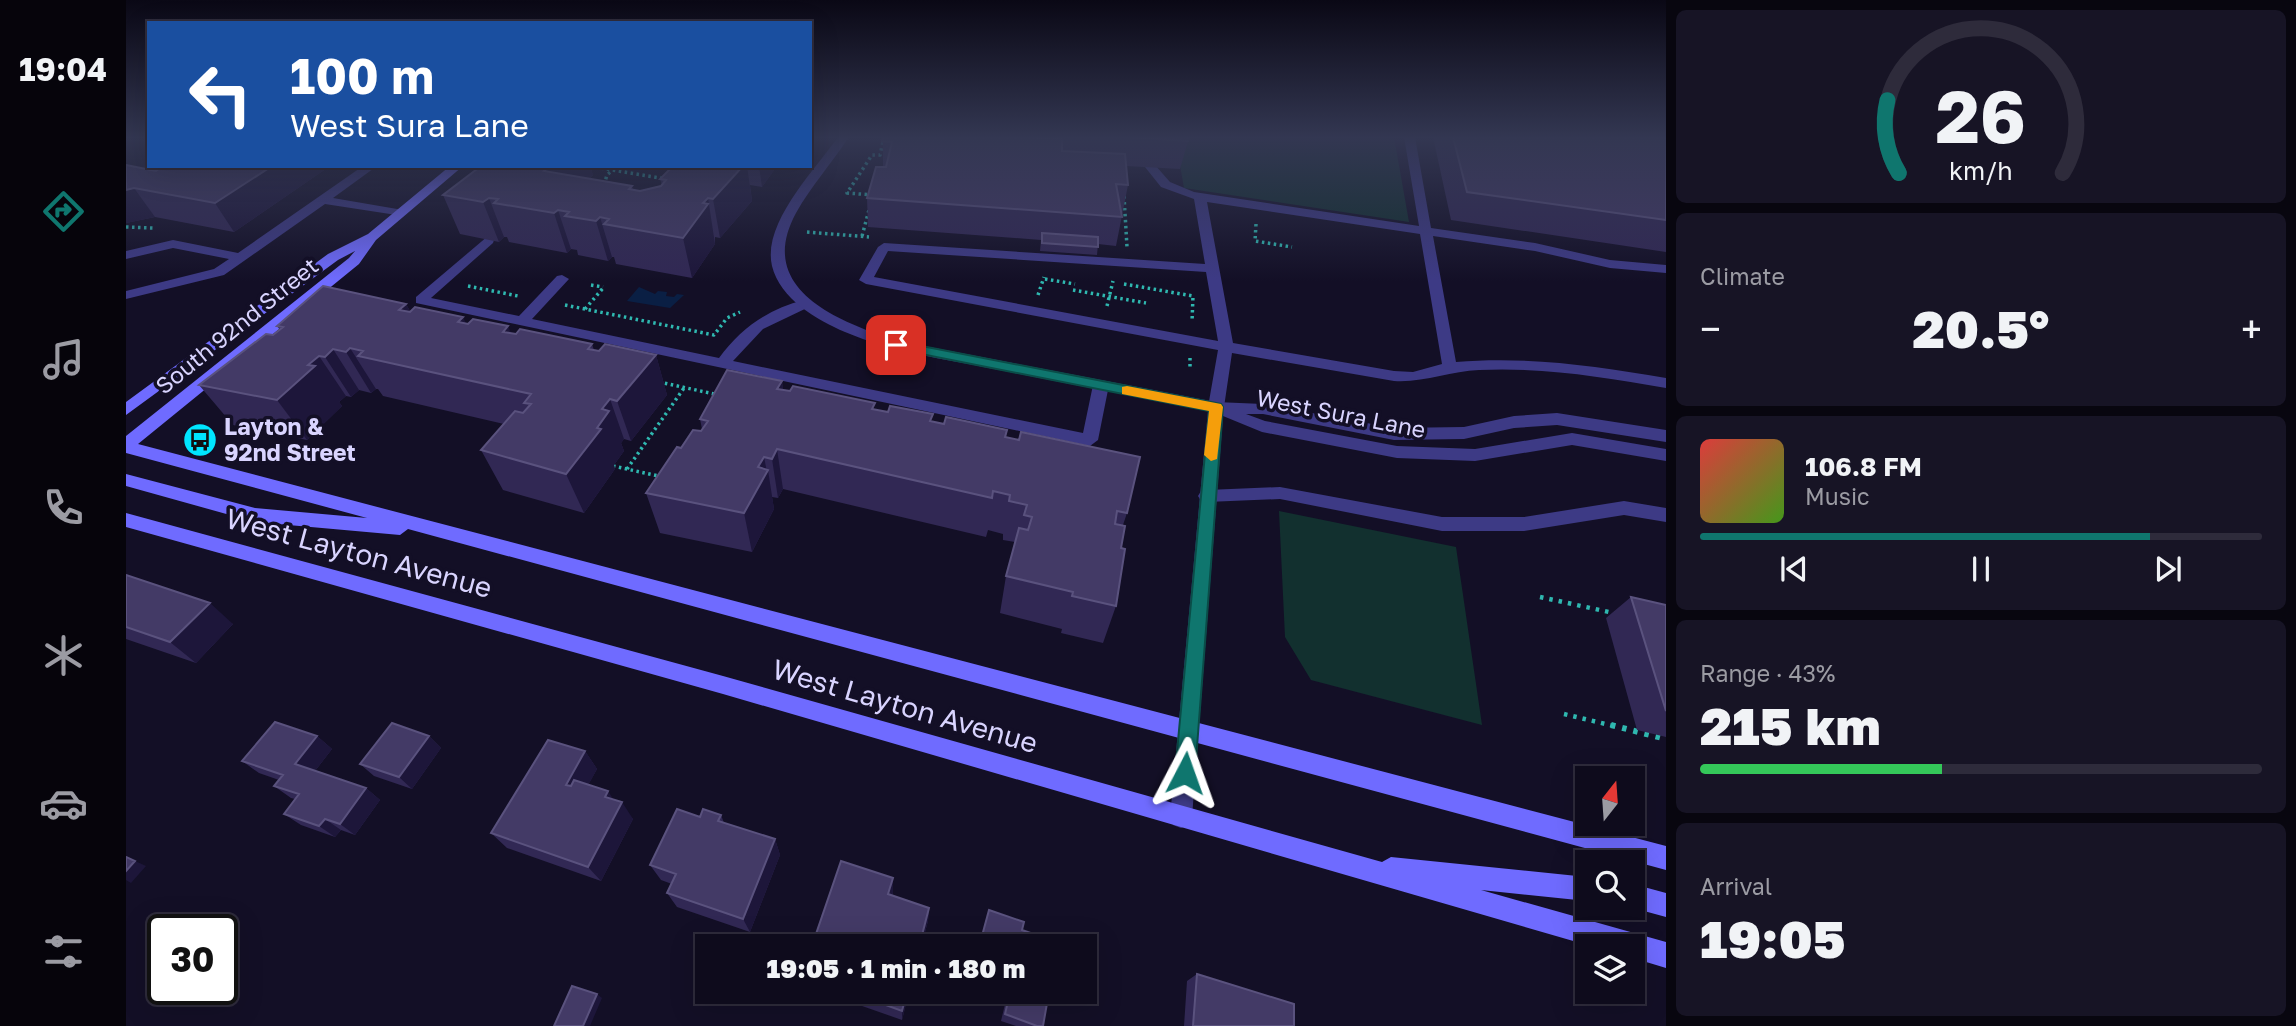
<!DOCTYPE html>
<html lang="en">
<head>
<meta charset="utf-8">
<style>
  body { margin:0; font-family:"Golos Text",sans-serif; background:#171425; color:#f1f3f6; height:100vh; display:flex; flex-direction:column; font-size:26px; white-space:nowrap }
  * { box-sizing:border-box; margin:0 }
  p { font-size:23px; color:#9b9ba3 }
  .icon { flex:none; width:38px; height:38px; fill:none; stroke:currentColor; stroke-width:2; stroke-linecap:round; stroke-linejoin:round }
  .map { position:relative; flex:1; overflow:hidden }
  .drawer { display:flex; flex-direction:column; gap:10px; padding:10px; background:#08060f; width:630px }
  .drawer>* { flex:none }
  .hud { position:absolute; left:21px; top:21px; width:665px; height:147px; border-radius:0px; box-shadow:0 7px 28px #0002,0 0 0 2px #2e2b3b; background:#1a4fa0; color:#fff; overflow:hidden }
  .needle { width:46px; rotate:17deg }
  .fabs { position:absolute; left:1449px; top:766px; display:grid; gap:14px }
  .fabs a { display:grid; place-items:center; width:70px; height:70px; border-radius:0px; background:#0e0b1c; box-shadow:0 7px 28px #0002,0 0 0 2px #2e2b3b; font-size:35px }
  .speed { position:absolute; left:21px; top:914px; display:flex; gap:14px; font-size:35px; font-weight:700; text-align:center }
  .speed>* { display:grid; place-content:center; width:91px; height:91px; border-radius:50%; background:#0e0b1c; box-shadow:0 7px 28px #0002,0 0 0 2px #2e2b3b; line-height:1 }
  .speed .limit { border:4px solid #111; border-radius:10px; background:#fff; color:#111 }
  .pin { position:absolute; display:grid; place-items:center; width:60px; height:60px; color:#fff; margin:-30px; border-radius:14px; box-shadow:0 4px 10px #0006 }
  .me { position:absolute; width:77px; margin:-38px; rotate:4deg; stroke-linejoin:round; filter:drop-shadow(0 0 5px #0008) }
  .turn { display:flex; align-items:center; gap:24px; height:147px; padding:0 28px; font-size:32px }
  .turn .icon { width:91px; height:91px; stroke-width:2.5 }
  .turn b { display:block; font-size:49px; line-height:60px }
  .big { font-size:52px; font-weight:800; line-height:1.1 }
  .drawer .tile { flex:1; display:flex; flex-direction:column; justify-content:center; gap:10px; min-width:0; padding:0 24px; border-radius:10px; background:#171425 }
  .drawer .dial { align-items:center; gap:0 }
  .dial svg { height:182px; overflow:visible; fill:none; stroke:#2e2b3b; stroke-width:7; stroke-linecap:round; text-anchor:middle }
  .dial text { fill:#f1f3f6; stroke:none }
  .song { display:flex; align-items:center; gap:21px }
  .cover { width:84px; height:84px; border-radius:10px; background:linear-gradient(135deg,hsl(0 70% 55%),hsl(100 70% 35%)) }
  .played { height:7px; border-radius:4px; background:linear-gradient(90deg,#0f766e 80%,#2e2b3b 80%) }
  .keys { display:flex; justify-content:space-around; direction:ltr }
  .heat { display:flex; justify-content:space-between; align-items:center; font-size:38px; direction:ltr }
  .charge { height:10px; border-radius:5px; background:linear-gradient(90deg,#34c759 43%,#2e2b3b 0) }
  .trip { position:absolute; left:569px; top:934px; width:402px; height:70px; border-radius:0px; background:#0e0b1c; box-shadow:0 7px 28px #0002,0 0 0 2px #2e2b3b; font-weight:800; line-height:70px; text-align:center }
  main { display:flex; flex:1; min-height:0 }
  .menu { display:flex; flex-direction:column; width:126px; justify-content:space-around; align-items:center; background:#06040b; color:#9b9ba3 }
  .menu .icon { width:49px; height:49px }
  .menu .on { color:#0f766e }
  .menu b { font-size:32px; color:#f1f3f6 }
  .map>svg:first-child { display:block }
</style>
</head>
<body>
<main>
<nav class="menu">
<b>19:04</b>
<svg class="icon on" aria-label="directions" viewBox="0 0 24 24"><path d="M12 3l9 9-9 9-9-9zM9 14v-3h6M13 9l2 2-2 2"/></svg>
<svg class="icon" aria-label="music" viewBox="0 0 24 24"><path d="M9 18V5l10-2v13"/><circle cx="6" cy="18" r="3"/><circle cx="16" cy="16" r="3"/></svg>
<svg class="icon" aria-label="phone" viewBox="0 0 24 24"><path d="M5 4h4l2 5-3 2q2 4 5 5l2-3 5 2v4C11 20 4 13 5 4z"/></svg>
<svg class="icon" aria-label="climate" viewBox="0 0 24 24"><path d="M12 3v18M4 7l16 10M4 17L20 7"/></svg>
<svg class="icon" aria-label="car" viewBox="0 0 24 24"><path d="M5 17H2v-5l4-1 3-4h7l3 4 3 1v5h-3M9 17h6M6 11h13"/><circle cx="7" cy="17" r="2"/><circle cx="17" cy="17" r="2"/></svg>
<svg class="icon" aria-label="filters" viewBox="0 0 24 24"><path d="M4 7h16M4 17h16"/><circle cx="9" cy="7" r="2"/><circle cx="15" cy="17" r="2"/></svg>
</nav>
<div class="map">
<svg width="1540" height="1026" viewBox="0 0 1540 1026">
  <rect width="100%" height="100%" fill="#130f26"/>
  <path fill="#12302f" d="M 1049,137 L 1268,137 L 1283,222 L 1058,188 Z
    M 1153,511 L 1330,547 L 1356,725 L 1185,680 L 1159,637 Z"/>
  <path fill="#0a1f44" d="M 513,287 L 529,294 L 532,291 L 541,292 L 540,296 L 548,297 L 551,294 L 558,295 L 544,308 L 501,301 Z"/>
  <g fill="none" stroke-linecap="round" stroke-linejoin="round">
    <path stroke="#2fb8b0" stroke-width="3.5" stroke-dasharray="2.5 3.5" stroke-linecap="butt" d="M 475,168 L 540,179
      M 478,185 L 481,175 L 491,166
      M 747,195 L 721,193 L 746,155 L 754,155 L 758,137
      M 998,196 L 1001,247
      M 1130,224 L 1129,241 L 1166,247
      M 0,227 L 27,228
      M 681,232 L 743,237
      M 736,236 L 743,210
      M 919,279 L 949,284
      M 998,284 L 1067,296 L 1066,322
      M 465,285 L 477,287
      M 342,286 L 392,296
      M 947,290 L 1020,303
      M 912,295 L 918,277
      M 439,305 L 588,335 L 601,318 L 614,312
      M 981,306 L 987,281
      M 459,309 L 478,287
      M 1064,358 L 1064,370
      M 533,382 L 593,395
      M 487,466 L 537,477
      M 501,469 L 558,388"/>
    <path stroke="#2fb8b0" stroke-width="4.5" stroke-dasharray="3.5 6" stroke-linecap="butt" d="M 1414,597 L 1492,614
      M 1438,714 L 1492,727"/>
    <path stroke="#2fb8b0" stroke-width="6" stroke-dasharray="4.5 7" stroke-linecap="butt" d="M 1485,725 L 1540,739"/>
    <path fill="#3d3a85" fill-rule="evenodd" d="M 1278,137 L 1289,137 L 1305,228 L 1409,243 L 1484,260 L 1540,265 L 1540,273 L 1484,268 L 1409,251 L 1307,236 L 1330,362 C 1401,356 1470,366 1540,378 L 1540,388 C 1478,377 1416,367 1353,370 C 1324,371 1297,383 1268,381 L 1106,353 L 1098,407 L 1090,412 L 1082,407 L 1092,350 L 740,284 L 733,280 L 752,247 L 758,243 L 1079,264 L 1068,199 L 1035,187 L 1019,167 L 1025,164 L 1029,165 L 1044,182 L 1068,192 L 1293,226 ZM 1081,202 L 1294,234 L 1316,364 L 1287,372 L 1268,371 L 1107,343 ZM 762,251 L 1080,272 L 1092,341 L 748,277 Z
      M 237,166 L 251,166 L 207,198 L 277,210 L 277,216 L 199,204 L 98,275 L 0,299 L 0,291 L 88,269 L 103,259 L 47,248 L 0,259 L 0,251 L 47,240 L 112,253 Z
      M 362,236 L 368,240 L 367,243 L 305,298 L 393,316 L 431,276 L 436,275 L 443,279 L 406,319 L 593,358 C 615,328 642,309 678,300 L 683,301 L 683,307 L 637,329 L 607,361 L 957,433 L 967,385 L 975,380 L 983,385 L 972,440 L 964,446 L 290,303 L 290,297 Z
      M 1154,487 L 1316,517 L 1398,517 L 1498,501 L 1540,508 L 1540,522 L 1498,515 L 1398,531 L 1316,531 L 1154,499 L 1081,502 L 1075,501 L 1072,496 L 1075,491 L 1081,490 Z"/>
    <path fill="#3d3a85" fill-rule="evenodd" d="M 712,137 L 723,137 C 706,163 685,186 670,213 C 628,290 714,322 772,341 L 1090,402 L 1137,404 L 1268,428 L 1338,427 L 1388,416 L 1431,413 L 1540,430 L 1540,442 L 1431,425 L 1388,428 L 1338,439 L 1268,440 L 1137,414 L 1120,414 L 1139,421 L 1271,446 L 1349,449 L 1446,433 L 1540,449 L 1540,461 L 1446,445 L 1349,461 L 1271,458 L 1136,432 L 1097,416 L 1066,817 L 1063,825 L 1055,828 L 1047,825 L 1044,817 L 1082,411 C 1011,397 939,383 868,369 C 818,359 766,352 719,332 C 691,320 654,299 646,266 C 636,223 689,170 712,137 Z"/>
    <path fill="#6f6bff" fill-rule="evenodd" d="M 324,166 L 337,166 L 250,240 L 233,264 L 12,444 L 1540,846 L 1540,870 L 282,529 L 274,535 L 129,522 L 0,486 L 0,474 L 129,508 L 241,518 L 0,453 L 0,436 L 223,258 L 229,251 L 212,260 L 0,415 L 0,402 L 202,254 L 242,234 Z
      M 0,513 L 597,676 L 1256,862 L 1265,857 L 1461,877 L 1461,901 L 1355,890 L 1540,942 L 1540,968 L 1507,958 L 1507,947 L 1468,947 L 597,694 L 0,527 Z
      M 1507,884 L 1540,893 L 1540,917 L 1507,908 Z"/>
  </g>
  <path fill="#312854" d="M 757,137 L 1061,137 L 1062,141 L 1054,169 L 1000,166 L 1002,185 L 990,246 L 972,244 L 971,255 L 914,251 L 915,240 L 742,227 L 741,198 L 757,167 Z
    M 1307,137 L 1540,137 L 1540,252 L 1325,220 Z
    M 0,165 L 30,171 L 37,166 L 204,166 L 108,232 L 29,217 L 0,223 Z
    M 362,166 L 464,166 L 467,175 L 463,179 L 506,186 L 507,190 L 514,191 L 536,185 L 534,179 L 547,166 L 651,166 L 636,187 L 624,185 L 626,201 L 594,238 L 589,237 L 589,244 L 566,278 L 490,264 L 488,257 L 486,257 L 482,261 L 452,255 L 451,250 L 445,249 L 441,253 L 383,242 L 381,237 L 378,237 L 373,242 L 334,234 L 317,195 Z
    M 280,304 L 284,311 L 385,333 L 466,344 L 468,350 L 473,351 L 530,355 L 541,395 L 505,441 L 498,439 L 495,443 L 498,451 L 488,465 L 489,469 L 458,513 L 377,490 L 355,450 L 378,424 L 257,396 L 252,389 L 250,389 L 245,393 L 233,390 L 225,397 L 220,396 L 213,402 L 216,406 L 181,440 L 107,425 L 73,385 L 147,335 L 154,330 L 151,326 Z
    M 656,381 L 657,390 L 818,424 L 881,430 L 880,437 L 1001,513 L 997,525 L 990,606 L 977,643 L 935,633 L 936,629 L 874,613 L 880,576 L 889,542 L 877,540 L 877,534 L 862,530 L 860,537 L 657,489 L 652,498 L 646,497 L 648,509 L 626,552 L 534,533 L 520,493 L 555,448 L 575,431 L 576,429 L 574,419 Z
    M 0,575 L 107,624 L 70,663 L 0,639 Z
    M 1505,597 L 1540,605 L 1540,737 L 1511,730 L 1480,618 Z
    M 191,736 L 206,749 L 189,771 L 240,788 L 254,800 L 229,835 L 215,830 L 209,837 L 175,825 L 158,814 L 169,799 L 165,798 L 148,786 L 153,780 L 133,773 L 116,761 Z
    M 303,736 L 315,748 L 286,789 L 248,776 L 234,764 Z
    M 459,751 L 471,769 L 462,785 L 488,800 L 507,819 L 475,881 L 381,848 L 365,833 Z
    M 595,815 L 598,823 L 649,839 L 654,855 L 624,932 L 551,907 L 541,893 L 546,884 L 535,880 L 524,865 L 574,817 Z
    M 767,878 L 767,892 L 766,896 L 803,908 L 802,921 L 795,947 L 692,947 L 689,937 Z
    M 1071,974 L 1168,1026 L 1058,1026 L 1061,981 Z
    M 717,992 L 783,992 L 776,1020 L 719,1000 Z
    M 846,992 L 923,992 L 917,1026 L 890,1026 L 875,1021 L 879,1004 Z"/>
  <path fill="#1d163a" d="M 146,166 L 204,166 L 108,232 L 89,203 Z
    M 419,166 L 464,166 L 467,175 L 440,201 L 418,171 Z
    M 617,166 L 621,166 L 626,201 L 594,238 L 587,199 Z
    M 633,166 L 651,166 L 636,187 Z
    M 8,188 L 29,217 L 0,223 L 0,190 Z
    M 363,198 L 378,237 L 373,242 L 357,202 Z
    M 582,198 L 589,244 L 566,278 L 557,238 L 577,203 Z
    M 432,210 L 445,249 L 441,253 L 428,213 Z
    M 474,217 L 486,257 L 482,261 L 470,221 Z
    M 280,304 L 302,344 L 273,310 Z
    M 337,317 L 356,357 L 332,322 Z
    M 382,326 L 399,366 L 377,332 Z
    M 224,348 L 250,389 L 245,393 L 220,352 Z
    M 207,349 L 233,390 L 225,397 L 199,357 Z
    M 530,355 L 541,395 L 505,441 L 491,401 Z
    M 193,356 L 220,396 L 213,402 L 216,406 L 181,440 L 151,400 L 182,365 Z
    M 656,381 L 661,422 L 651,389 Z
    M 484,399 L 498,439 L 495,443 L 498,451 L 488,465 L 489,469 L 458,513 L 440,474 L 471,428 L 476,409 Z
    M 651,449 L 657,489 L 652,498 L 646,459 Z
    M 638,457 L 641,472 L 642,470 L 648,509 L 626,552 L 618,513 L 632,467 Z
    M 84,603 L 107,624 L 70,663 L 44,642 Z
    M 191,736 L 206,749 L 185,776 L 169,764 Z
    M 303,736 L 315,748 L 286,789 L 273,777 Z
    M 459,751 L 471,769 L 453,802 L 440,785 Z
    M 240,788 L 254,800 L 229,835 L 214,824 Z
    M 482,791 L 493,808 L 496,802 L 507,819 L 475,881 L 462,867 L 479,797 Z
    M 199,819 L 215,830 L 209,837 L 193,826 Z
    M 649,839 L 654,855 L 624,932 L 617,919 Z
    M 9,861 L 20,866 L 5,883 L 0,880 L 0,871 Z
    M 767,878 L 767,892 L 763,908 L 762,894 Z
    M 803,908 L 802,921 L 795,947 L 793,947 Z
    M 781,992 L 783,992 L 776,1020 L 776,1011 Z
    M 471,994 L 476,998 L 464,1026 L 457,1026 Z"/>
  <path fill="#433a66" stroke="#5a527e" stroke-width="2" d="M 757,137 L 903,137 L 936,139 L 936,151 L 999,154 L 1002,185 L 990,184 L 996,217 L 741,198 L 750,167 L 760,167 L 766,142 L 756,141 Z
    M 1000,137 L 1061,137 L 1062,141 Z
    M 1327,137 L 1540,137 L 1540,220 L 1341,192 Z
    M 0,165 L 30,171 L 37,166 L 146,166 L 89,203 L 8,188 L 0,190 Z
    M 355,166 L 424,166 L 418,171 L 506,186 L 503,189 L 514,191 L 535,186 L 540,180 L 534,179 L 547,166 L 617,166 L 587,199 L 582,198 L 577,203 L 582,204 L 557,238 L 478,224 L 483,219 L 474,217 L 470,221 L 439,216 L 443,212 L 432,210 L 428,213 L 368,203 L 372,199 L 363,198 L 357,202 L 317,195 Z
    M 916,233 L 972,237 L 972,247 L 916,243 Z
    M 197,286 L 280,304 L 273,310 L 284,312 L 289,307 L 337,317 L 332,322 L 342,324 L 347,319 L 382,326 L 377,332 L 390,334 L 394,329 L 466,344 L 462,349 L 473,351 L 479,344 L 530,355 L 491,401 L 484,399 L 476,409 L 483,411 L 471,428 L 475,429 L 440,474 L 355,450 L 389,411 L 397,413 L 405,404 L 398,403 L 405,394 L 232,356 L 237,351 L 224,348 L 220,352 L 207,349 L 199,357 L 193,356 L 182,365 L 189,366 L 151,400 L 73,385 L 140,334 L 147,335 L 157,327 L 151,326 Z
    M 601,370 L 656,381 L 651,389 L 664,391 L 667,386 L 749,403 L 746,409 L 762,412 L 764,406 L 807,414 L 804,421 L 818,424 L 820,417 L 881,430 L 879,437 L 893,440 L 895,432 L 1014,457 L 1001,513 L 991,511 L 989,524 L 999,526 L 995,548 L 999,549 L 990,606 L 946,596 L 947,592 L 880,576 L 893,528 L 902,530 L 906,517 L 898,515 L 901,505 L 883,501 L 884,495 L 867,491 L 866,498 L 651,449 L 646,459 L 638,457 L 632,467 L 642,470 L 618,513 L 520,493 L 551,447 L 555,448 L 567,430 L 575,431 L 582,421 L 574,419 Z
    M 0,575 L 84,603 L 44,642 L 0,627 Z
    M 1505,597 L 1540,605 L 1540,711 Z
    M 149,722 L 191,736 L 169,764 L 240,788 L 214,824 L 199,819 L 193,826 L 158,814 L 173,794 L 148,786 L 157,775 L 116,761 Z
    M 266,723 L 303,736 L 273,777 L 234,764 Z
    M 422,740 L 459,751 L 440,785 L 445,786 L 448,780 L 482,791 L 479,797 L 496,802 L 462,867 L 365,833 Z
    M 551,809 L 574,817 L 577,809 L 595,815 L 592,821 L 649,839 L 617,919 L 541,893 L 550,874 L 524,865 Z
    M 0,857 L 9,861 L 0,871 Z
    M 715,861 L 767,878 L 762,894 L 803,908 L 793,947 L 717,947 L 689,937 Z
    M 863,910 L 898,922 L 896,930 L 933,943 L 932,947 L 853,947 Z
    M 1071,974 L 1168,1004 L 1168,1026 L 1067,1026 Z
    M 446,986 L 471,994 L 457,1026 L 428,1026 Z
    M 724,992 L 781,992 L 776,1011 Z
    M 869,992 L 923,992 L 917,1026 L 911,1026 L 879,1014 L 883,997 Z"/>
  <linearGradient id="sky" x2="0" y2="1"><stop stop-color="#0a0815"/><stop offset="0.49" stop-color="#333752"/><stop offset="1" stop-color="#333752" stop-opacity="0"/></linearGradient>
  <rect width="1540" height="281" fill="url(#sky)"/>
  <path fill="#0f766e" stroke="#0a4d48" stroke-width="2" d="M 770,341 L 1095,404 L 1097,407 L 1069,773 L 1066,780 L 1059,783 L 1052,780 L 1049,773 L 1083,411 L 765,348 L 765,342 Z"/>
  <path fill="#f59e0b" d="M 1001,386 L 1095,404 L 1097,407 L 1091,459 L 1085,461 L 1078,455 L 1083,411 L 996,394 L 996,387 Z"/>
  <defs>
    <g id="bus-disc" transform="scale(1.75)"><circle r="9.5" fill="#00e5ff" stroke="#130f26"/><path d="M-5-6H5V4H4V6H2V4H-2V6H-4V4H-5ZM-3.5-4V0h7V-4ZM-3.5 1.2v1.5H-2V1.2ZM2 1.2v1.5H3.5V1.2Z" fill="#111"/></g>
  </defs>
  <g fill-rule="evenodd">
    <use href="#bus-disc" x="74" y="440"/>
  </g>
  <g text-anchor="middle" stroke-width="7" stroke-linejoin="round" paint-order="stroke">
    <g font-size="23" fill="#d9d4ff" stroke="#130f26">
      <text transform="translate(111 326) rotate(-39)" y="8">South 92nd Street</text>
      <text transform="translate(1215 414) rotate(11)" y="8">West Sura Lane</text>
    </g>
    <g font-size="23" font-weight="bold" fill="#d9d4ff" stroke="#130f26" text-anchor="start">
      <text x="98" y="435">Layton &amp;<tspan x="98" dy="26">92nd Street</tspan></text>
    </g>
    <g font-size="28" fill="#d9d4ff" stroke="#130f26">
      <text transform="translate(233 553) rotate(15)" y="10">West Layton Avenue</text>
      <text transform="translate(779 706) rotate(16)" y="10">West Layton Avenue</text>
    </g>
  </g>
</svg>
<div class="fabs">
<a><svg class="needle" viewBox="-14 -14 28 28"><path d="M0-13l5 13h-10z" fill="#e53935"/><path d="M0 13l5-13h-10z" fill="#9b9ba3"/></svg></a>
<a><svg class="icon" aria-label="search" viewBox="0 0 24 24"><circle cx="10" cy="10" r="6"/><path d="M15 15l6 6"/></svg></a>
<a><svg class="icon" aria-label="layers" viewBox="0 0 24 24"><path d="M12 4l9 5-9 5-9-5zM3 14l9 5 9-5"/></svg></a>
</div>
<div class="speed"><div class="limit">30</div></div>
<div class="pin" style="left:770px;top:345px;background:#d93025"><svg class="icon" aria-label="arrive" viewBox="0 0 24 24"><path d="M6 21V4h12l-3 4 3 4H6"/></svg></div>
<svg class="me" style="left:1059px;top:773px" viewBox="-20 -20 40 40"><path d="M0-17L14 15 0 8-14 15z" fill="#0f766e" stroke="#fff" stroke-width="4"/></svg>
<div class="trip">19:05 · 1 min · 180 m</div>
<div class="hud">
<div class="turn"><svg class="icon" aria-label="left" viewBox="0 0 24 24"><path d="M17 20v-9H6M10 6l-5 5 5 5"/></svg><div><b>100 m</b>West Sura Lane</div></div>
</div>
</div>
<section class="drawer">
<div class="tile dial"><svg viewBox="0 0 100 80">
<path d="M14 69A42 42 0 1 1 86 69"/>
<path d="M14 69A42 42 0 0 1 9 37" stroke="#0f766e"/>
<text x="50" y="56" font-size="32" font-weight="700">26</text>
<text x="50" y="72" font-size="11">km/h</text>
</svg></div>
<div class="tile"><p>Climate</p>
<div class="heat"><a>−</a><b class="big">20.5°</b><a>+</a></div>
</div>
<div class="tile">
<div class="song"><i class="cover"></i><div><b>106.8 FM</b><p>Music</p></div></div>
<div class="played"></div>
<div class="keys"><svg class="icon" aria-label="previous" viewBox="0 0 24 24"><path d="M18 5L8 12l10 7zM5 5v14"/></svg><svg class="icon" aria-label="pause" viewBox="0 0 24 24"><path d="M8 5v14M16 5v14"/></svg><svg class="icon" aria-label="next" viewBox="0 0 24 24"><path d="M6 5l10 7-10 7zM19 5v14"/></svg></div>
</div>
<div class="tile"><p>Range · 43%</p><b class="big">215 km</b><div class="charge"></div></div>
<div class="tile"><p>Arrival</p><b class="big">19:05</b></div>
</section>
</main>
</body>
</html>
